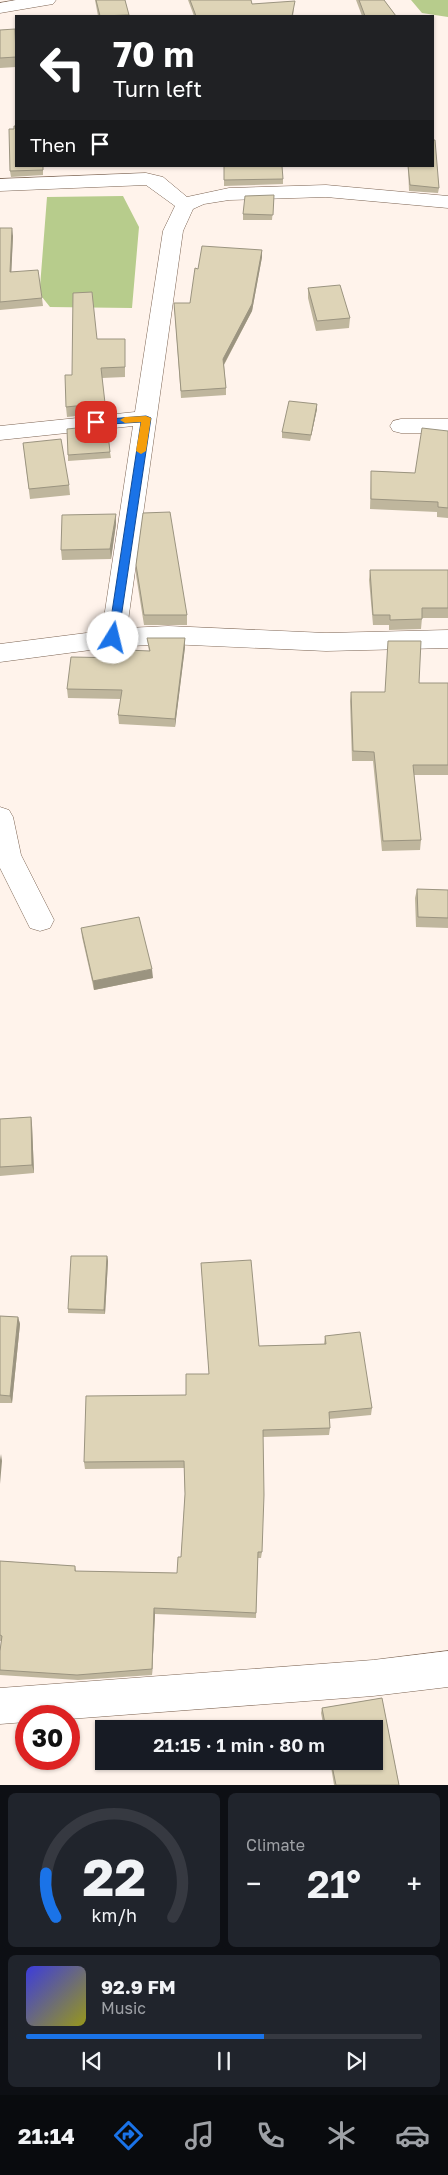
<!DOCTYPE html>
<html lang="en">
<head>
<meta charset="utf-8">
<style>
  body { margin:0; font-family:"Golos Text",sans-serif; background:#20242c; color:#f1f3f6; height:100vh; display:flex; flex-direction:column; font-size:19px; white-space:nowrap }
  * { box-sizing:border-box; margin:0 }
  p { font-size:16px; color:#9ea1a6 }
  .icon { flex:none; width:28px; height:28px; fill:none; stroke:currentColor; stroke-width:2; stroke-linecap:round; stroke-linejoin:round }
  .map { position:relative; height:1785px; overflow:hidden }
  .sheet { display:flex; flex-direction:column; gap:8px; padding:8px; background:#0d0f14; flex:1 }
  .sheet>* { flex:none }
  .hud { position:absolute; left:15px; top:15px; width:419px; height:152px; border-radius:0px; box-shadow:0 1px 4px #0004; background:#202124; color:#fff; overflow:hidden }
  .speed { position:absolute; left:15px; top:1705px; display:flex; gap:10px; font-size:25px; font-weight:700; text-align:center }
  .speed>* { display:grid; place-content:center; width:65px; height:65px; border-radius:50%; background:#171b24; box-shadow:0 1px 4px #0004; line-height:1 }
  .speed .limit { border:8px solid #d22; background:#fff; color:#111 }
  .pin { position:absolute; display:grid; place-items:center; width:42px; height:42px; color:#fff; margin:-21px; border-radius:10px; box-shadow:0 2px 8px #0006 }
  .me { position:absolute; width:55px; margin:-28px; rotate:9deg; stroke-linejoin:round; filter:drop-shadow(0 0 4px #0008) }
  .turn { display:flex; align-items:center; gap:18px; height:105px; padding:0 15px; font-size:22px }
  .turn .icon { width:65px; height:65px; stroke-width:2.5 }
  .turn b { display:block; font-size:35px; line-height:42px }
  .then { display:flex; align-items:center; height:48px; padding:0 15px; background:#0003; gap:10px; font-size:19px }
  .big { font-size:38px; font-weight:600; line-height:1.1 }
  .sheet .tile { flex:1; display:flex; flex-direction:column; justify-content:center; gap:8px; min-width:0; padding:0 18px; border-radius:8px; background:#20242c }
  .sheet .dial { align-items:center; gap:0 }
  .dial svg { height:130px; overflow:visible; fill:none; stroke:#363941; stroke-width:7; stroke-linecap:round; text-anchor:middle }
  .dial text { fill:#f1f3f6; stroke:none }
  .song { display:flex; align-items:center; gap:15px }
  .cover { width:60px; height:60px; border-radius:8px; background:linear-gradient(135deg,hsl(240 70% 55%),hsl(60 70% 35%)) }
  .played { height:5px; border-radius:2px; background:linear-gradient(90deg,#1a73e8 60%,#363941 60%) }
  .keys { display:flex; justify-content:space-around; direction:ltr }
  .heat { display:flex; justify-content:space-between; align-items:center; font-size:28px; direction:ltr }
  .sheet .tiles { flex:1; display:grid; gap:8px; grid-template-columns:1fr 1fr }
  .tile:last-child { grid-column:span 2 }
  .trip { position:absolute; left:95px; top:1720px; width:288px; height:50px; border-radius:0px; background:#171b24; box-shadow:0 1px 4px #0004; font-weight:600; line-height:50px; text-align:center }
  .menu { display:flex; height:80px; justify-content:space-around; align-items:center; background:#090b0e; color:#9ea1a6 }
  .menu .icon { width:35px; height:35px }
  .menu .on { color:#1a73e8 }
  .menu b { font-size:22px; color:#f1f3f6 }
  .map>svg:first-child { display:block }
</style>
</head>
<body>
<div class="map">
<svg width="448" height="1785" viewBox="0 0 448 1785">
  <rect width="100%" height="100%" fill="#fff3eb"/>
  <path fill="#b7cc8c" d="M 411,0 L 448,0 L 448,17 L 422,13 Z
    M 123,196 L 139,227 L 132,308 L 50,307 L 42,297 L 40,287 L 47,197 Z"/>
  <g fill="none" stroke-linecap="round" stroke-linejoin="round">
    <g stroke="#7c6453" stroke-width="1">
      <path id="street" d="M 16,0 L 56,0 L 53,4 L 47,5 L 0,13 L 0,3 Z
        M 146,173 L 163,177 L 187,197 L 229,188 L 326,185 L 448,196 L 448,208 L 326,197 L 229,200 L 204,204 L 193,209 L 183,231 L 127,628 L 168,626 L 326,633 L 448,630 L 448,648 L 326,651 L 168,644 L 113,647 L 0,662 L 0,644 L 102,631 L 133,426 L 0,440 L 0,426 L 135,412 L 163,231 L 175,206 L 146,185 L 0,191 L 0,179 Z
        M 401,419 L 448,419 L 448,433 L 401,433 L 393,431 L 390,426 L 393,421 Z
        M 0,807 L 9,810 L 13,817 L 21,855 L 54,920 L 50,928 L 40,931 L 30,928 L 0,868 Z
        M 448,1651 L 448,1687 L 373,1696 L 69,1719 L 69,1716 L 26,1716 L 26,1722 L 0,1724 L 0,1688 L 373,1660 Z"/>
    </g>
    <use href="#street" fill="#fff" fill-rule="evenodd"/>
  </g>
  <path fill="#bfb69d" d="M 95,0 L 125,0 L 129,16 L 98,16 Z
    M 188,0 L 251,0 L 252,4 L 294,8 L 293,16 L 194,16 Z
    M 356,0 L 384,0 L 396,16 L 362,16 Z
    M 0,30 L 16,41 L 16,67 L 0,68 Z
    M 14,129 L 16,166 L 43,166 L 43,175 L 11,177 L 10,171 Z
    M 224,166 L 283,179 L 283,184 L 224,186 Z
    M 408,166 L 432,166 L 439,188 L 438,193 L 409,191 Z
    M 274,195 L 272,220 L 243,220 L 243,214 Z
    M 0,228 L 13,236 L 11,272 L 42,298 L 43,306 L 0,310 Z
    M 262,257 L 252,311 L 224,365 L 226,388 L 226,395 L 181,398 L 174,303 L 190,303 L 198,269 Z
    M 308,288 L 350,318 L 349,328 L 316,331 L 308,298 Z
    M 97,339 L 125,349 L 125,377 L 102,378 L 105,413 L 67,417 L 66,407 L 72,375 Z
    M 317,404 L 317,409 L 310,441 L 282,438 L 282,432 Z
    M 448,431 L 448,518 L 437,517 L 437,512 L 370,509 L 371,471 L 415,473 Z
    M 23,443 L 69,485 L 70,495 L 30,499 Z
    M 110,452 L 111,458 L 68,461 L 68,455 Z
    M 116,514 L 116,524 L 111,559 L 62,560 L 61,550 Z
    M 136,565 L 187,615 L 187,625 L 144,625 L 136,575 Z
    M 370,570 L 448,570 L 448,618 L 422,618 L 421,629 L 389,630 L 389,625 L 373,625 L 369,580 Z
    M 147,638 L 185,638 L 185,647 L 175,727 L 119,724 L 118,715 L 121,699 L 68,698 L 67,689 L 126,658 L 149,651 Z
    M 419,683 L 448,683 L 448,775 L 414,775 L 421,840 L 420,850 L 382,851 L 373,761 L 352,761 L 350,701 L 351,692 L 384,692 Z
    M 417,889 L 448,890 L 448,928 L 416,927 L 415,898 Z
    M 81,928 L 153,978 L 94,990 L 82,937 Z
    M 31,1117 L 32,1125 L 34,1173 L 0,1176 L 0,1119 Z
    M 107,1256 L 108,1261 L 105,1314 L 68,1313 L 68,1309 Z
    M 201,1263 L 259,1346 L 324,1344 L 325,1336 L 372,1408 L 371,1415 L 329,1419 L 330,1428 L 329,1435 L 263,1437 L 262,1552 L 261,1558 L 258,1558 L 256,1618 L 155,1614 L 152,1675 L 78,1680 L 0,1675 L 0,1651 L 1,1641 L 0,1641 L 0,1561 L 75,1566 L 76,1571 L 177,1573 L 181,1557 L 185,1494 L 184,1468 L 85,1469 L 84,1462 L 186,1395 L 209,1374 Z
    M 0,1316 L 18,1317 L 20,1324 L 12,1403 L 0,1403 Z
    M 382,1698 L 399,1785 L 334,1785 L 330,1761 L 374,1761 L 374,1729 L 324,1729 L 321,1713 L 322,1708 Z"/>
  <path fill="#9b9480" d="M 12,228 L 13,236 L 11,280 L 10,272 Z
    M 262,250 L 262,257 L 252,311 L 223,366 L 223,359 Z
    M 317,404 L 317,409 L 310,441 L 311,435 Z
    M 116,514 L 116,524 L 111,559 L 110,549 Z
    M 185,638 L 185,647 L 175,727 L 175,719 Z
    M 152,969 L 153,978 L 94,990 L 93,981 Z
    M 31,1117 L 32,1125 L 34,1173 L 32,1165 Z
    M 107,1256 L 108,1261 L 105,1314 L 104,1310 Z
    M 18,1317 L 20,1324 L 12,1403 L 10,1396 Z
    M 1,1454 L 2,1461 L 0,1484 L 0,1460 Z
    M 154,1608 L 155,1614 L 152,1675 L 152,1669 Z"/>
  <path fill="#ded4b7" stroke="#9b9480" d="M 96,0 L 125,0 L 129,15 L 100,16 Z
    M 190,0 L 251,0 L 252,4 L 295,1 L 292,16 L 196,16 Z
    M 359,0 L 384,0 L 396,16 L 365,16 Z
    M 15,29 L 16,57 L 0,58 L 0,30 Z
    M 14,126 L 16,126 L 16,166 L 43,166 L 43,170 L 10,171 L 9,129 L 14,129 Z
    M 432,140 L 435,140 L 439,188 L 410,185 L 408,166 L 432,166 Z
    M 224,166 L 282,166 L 283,179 L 224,180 Z
    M 274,195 L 273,215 L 243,214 L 245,196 Z
    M 0,228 L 12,228 L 10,272 L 38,270 L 42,298 L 0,302 Z
    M 202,246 L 262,250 L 252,304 L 223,359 L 226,388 L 181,391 L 174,303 L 190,303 L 195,268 L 198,269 Z
    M 340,285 L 350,318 L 317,321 L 308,288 Z
    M 92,292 L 97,339 L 125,339 L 125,367 L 101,368 L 105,403 L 66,407 L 65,375 L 72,375 L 73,293 Z
    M 289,401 L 317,404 L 311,435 L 282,432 Z
    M 107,425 L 110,452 L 68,455 L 67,429 Z
    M 422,428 L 448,431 L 448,508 L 438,507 L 438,502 L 371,499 L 371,471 L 415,473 Z
    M 61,439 L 69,485 L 29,489 L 23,443 Z
    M 170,512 L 187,615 L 144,615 L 136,565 L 143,513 Z
    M 116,514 L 110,549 L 61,550 L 62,515 Z
    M 370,570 L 448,570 L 448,608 L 422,608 L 422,619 L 390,620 L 390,615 L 373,615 Z
    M 147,638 L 185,638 L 175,719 L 118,715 L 122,690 L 67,689 L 71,657 L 126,658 L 127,650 L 150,651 Z
    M 388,641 L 421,641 L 419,683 L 448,683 L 448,765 L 413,765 L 421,840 L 383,841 L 374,752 L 353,751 L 351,692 L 385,692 Z
    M 417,889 L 448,890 L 448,918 L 418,917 Z
    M 139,917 L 152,969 L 93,981 L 81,928 Z
    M 31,1117 L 32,1165 L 0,1167 L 0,1119 Z
    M 71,1256 L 107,1256 L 104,1310 L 68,1309 Z
    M 251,1260 L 259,1346 L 326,1344 L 325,1336 L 360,1332 L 372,1408 L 329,1412 L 330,1428 L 263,1430 L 264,1495 L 262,1552 L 258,1552 L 256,1613 L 154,1608 L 152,1669 L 77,1675 L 0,1670 L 0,1651 L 2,1636 L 0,1635 L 0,1561 L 75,1566 L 75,1571 L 177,1573 L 178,1557 L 181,1557 L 185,1494 L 184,1461 L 84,1462 L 86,1396 L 186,1395 L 186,1374 L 209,1374 L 201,1263 Z
    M 0,1316 L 18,1317 L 10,1396 L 0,1395 Z
    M 382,1698 L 399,1785 L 336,1785 L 331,1761 L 374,1761 L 374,1729 L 326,1729 L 322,1708 Z"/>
  <path fill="#1a73e8" stroke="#114b97" d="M 146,416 L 151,418 L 118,638 L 113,642 L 108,638 L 141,422 L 96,425 L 91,422 L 96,420 Z"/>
  <path fill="#f59e0b" d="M 146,416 L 151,418 L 146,451 L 141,454 L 136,451 L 141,422 L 125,423 L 120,420 L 125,417 Z"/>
</svg>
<div class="speed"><div class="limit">30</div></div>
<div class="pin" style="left:96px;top:422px;background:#d93025"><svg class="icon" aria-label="arrive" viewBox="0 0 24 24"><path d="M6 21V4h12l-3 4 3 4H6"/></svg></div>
<svg class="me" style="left:113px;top:638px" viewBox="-20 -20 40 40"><circle r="19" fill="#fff"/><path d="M0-13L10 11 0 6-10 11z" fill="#1a73e8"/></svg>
<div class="trip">21:15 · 1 min · 80 m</div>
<div class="hud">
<div class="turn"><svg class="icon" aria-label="left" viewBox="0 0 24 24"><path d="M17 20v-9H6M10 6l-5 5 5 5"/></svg><div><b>70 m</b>Turn left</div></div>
<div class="then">Then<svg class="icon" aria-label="arrive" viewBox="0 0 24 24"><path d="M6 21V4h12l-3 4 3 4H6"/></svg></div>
</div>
</div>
<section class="sheet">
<div class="tiles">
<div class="tile dial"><svg viewBox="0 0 100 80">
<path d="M14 69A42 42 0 1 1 86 69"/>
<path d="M14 69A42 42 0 0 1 8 42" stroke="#1a73e8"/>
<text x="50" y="56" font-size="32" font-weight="700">22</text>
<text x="50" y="72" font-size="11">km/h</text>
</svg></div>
<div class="tile"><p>Climate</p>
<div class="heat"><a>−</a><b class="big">21°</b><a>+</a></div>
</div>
<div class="tile">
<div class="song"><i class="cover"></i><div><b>92.9 FM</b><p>Music</p></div></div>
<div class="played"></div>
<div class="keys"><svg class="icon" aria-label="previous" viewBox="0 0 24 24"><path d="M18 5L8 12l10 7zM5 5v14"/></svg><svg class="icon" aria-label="pause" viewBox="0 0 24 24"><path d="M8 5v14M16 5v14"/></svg><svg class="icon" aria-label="next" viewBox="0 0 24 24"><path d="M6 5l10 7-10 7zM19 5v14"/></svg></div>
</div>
</div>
</section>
<nav class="menu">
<b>21:14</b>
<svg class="icon on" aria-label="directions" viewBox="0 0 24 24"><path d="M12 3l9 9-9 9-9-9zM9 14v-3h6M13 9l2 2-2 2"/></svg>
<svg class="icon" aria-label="music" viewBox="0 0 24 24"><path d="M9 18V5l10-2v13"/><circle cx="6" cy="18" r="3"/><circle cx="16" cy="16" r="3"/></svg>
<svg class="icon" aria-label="phone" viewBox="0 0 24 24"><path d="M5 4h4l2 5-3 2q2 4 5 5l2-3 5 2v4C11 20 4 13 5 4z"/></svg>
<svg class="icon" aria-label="climate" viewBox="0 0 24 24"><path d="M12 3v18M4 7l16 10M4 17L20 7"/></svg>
<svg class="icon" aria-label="car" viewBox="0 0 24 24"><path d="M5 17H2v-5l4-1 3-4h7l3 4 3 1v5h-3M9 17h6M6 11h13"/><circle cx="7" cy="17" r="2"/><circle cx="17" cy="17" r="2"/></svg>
</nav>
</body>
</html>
